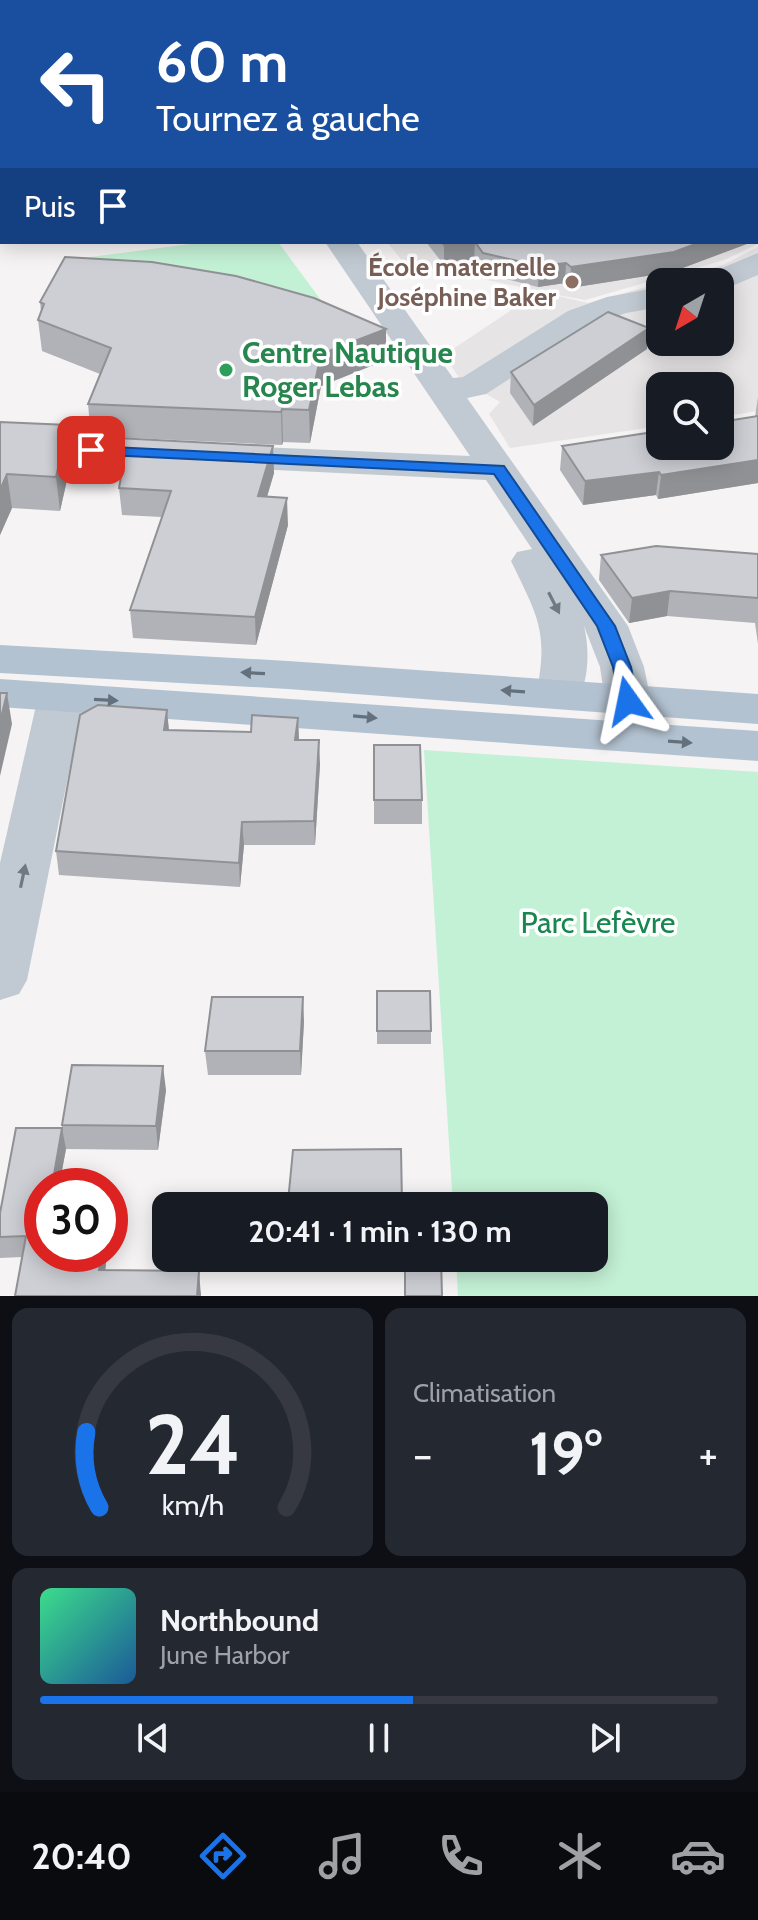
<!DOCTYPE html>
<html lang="fr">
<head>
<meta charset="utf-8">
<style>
  body { margin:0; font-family:Cabin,sans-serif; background:#242831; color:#f1f3f6; height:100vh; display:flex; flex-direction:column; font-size:30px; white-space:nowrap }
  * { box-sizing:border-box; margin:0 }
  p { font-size:26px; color:#9ea1a6 }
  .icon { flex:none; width:44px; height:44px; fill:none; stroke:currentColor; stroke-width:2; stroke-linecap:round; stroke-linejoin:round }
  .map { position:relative; height:1296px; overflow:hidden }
  .panel { display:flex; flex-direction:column; gap:12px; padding:12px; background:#0d0f14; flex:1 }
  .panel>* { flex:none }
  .guide { position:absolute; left:0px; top:0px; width:758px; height:244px; box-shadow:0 4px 20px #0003; background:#1a4fa0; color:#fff; overflow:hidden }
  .needle { width:52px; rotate:219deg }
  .buttons { position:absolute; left:646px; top:268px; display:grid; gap:16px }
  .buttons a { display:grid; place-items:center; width:88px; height:88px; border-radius:16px; background:#171b24; box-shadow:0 4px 20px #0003; font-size:40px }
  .speed { position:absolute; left:24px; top:1168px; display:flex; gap:16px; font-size:40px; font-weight:700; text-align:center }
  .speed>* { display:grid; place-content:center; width:104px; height:104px; border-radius:50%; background:#171b24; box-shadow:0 4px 20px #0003; line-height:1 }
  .speed .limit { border:12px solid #d22; background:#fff; color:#111 }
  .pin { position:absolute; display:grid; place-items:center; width:68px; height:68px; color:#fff; margin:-34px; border-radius:16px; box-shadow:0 4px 12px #0006 }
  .me { position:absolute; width:88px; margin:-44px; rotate:348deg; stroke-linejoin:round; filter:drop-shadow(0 0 6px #0008) }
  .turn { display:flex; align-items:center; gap:28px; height:168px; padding:0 24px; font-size:36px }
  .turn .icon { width:104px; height:104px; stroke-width:2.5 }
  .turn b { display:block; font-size:56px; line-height:68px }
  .then { display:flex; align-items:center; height:76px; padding:0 24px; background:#0003; gap:16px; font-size:30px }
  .big { font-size:60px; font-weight:800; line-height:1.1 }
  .panel .card { flex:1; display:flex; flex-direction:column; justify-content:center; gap:12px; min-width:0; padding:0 28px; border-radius:16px; background:#242831 }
  .panel .dial { align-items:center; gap:0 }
  .dial svg { height:208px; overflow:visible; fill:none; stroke:#363941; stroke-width:7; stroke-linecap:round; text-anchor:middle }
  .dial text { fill:#f1f3f6; stroke:none }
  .song { display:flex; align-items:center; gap:24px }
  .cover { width:96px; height:96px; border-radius:12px; background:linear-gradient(135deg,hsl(150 70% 55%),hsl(210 70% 35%)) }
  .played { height:8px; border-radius:4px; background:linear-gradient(90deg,#1a73e8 55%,#363941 55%) }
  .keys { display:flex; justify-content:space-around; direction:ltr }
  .heat { display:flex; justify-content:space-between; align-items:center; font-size:44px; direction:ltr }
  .panel .tiles { flex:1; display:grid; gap:12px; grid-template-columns:1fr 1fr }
  .card:last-child { grid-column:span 2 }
  .trip { position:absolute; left:152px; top:1192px; width:456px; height:80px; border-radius:16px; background:#171b24; box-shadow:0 4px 20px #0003; font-weight:800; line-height:80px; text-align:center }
  .tab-bar { display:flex; height:128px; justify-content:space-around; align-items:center; background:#090b0e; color:#9ea1a6 }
  .tab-bar .icon { width:56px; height:56px }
  .tab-bar .current { color:#1a73e8 }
  .tab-bar b { font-size:36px; color:#f1f3f6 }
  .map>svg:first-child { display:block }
</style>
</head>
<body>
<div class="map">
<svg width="758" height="1296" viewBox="0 0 758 1296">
  <rect width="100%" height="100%" fill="#f5f3f3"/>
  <path fill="#e6e4e5" d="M 756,225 L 758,244 L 724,260 L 585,300 L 541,292 L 588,303 L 660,283 L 660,342 L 720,342 L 720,282 L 663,282 L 723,265 L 758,247 L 758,411 L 720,417 L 720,386 L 660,386 L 660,426 L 510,448 L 489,414 L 500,402 L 460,379 L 444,355 L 540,291 L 404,263 L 387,242 L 756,242 Z"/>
  <path fill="#c3f1d5" d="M 206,242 L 278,242 L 349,338 L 67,260 Z
    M 424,750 L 758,772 L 758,1296 L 458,1296 L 456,1258 L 594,1258 L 594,1206 L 453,1206 Z"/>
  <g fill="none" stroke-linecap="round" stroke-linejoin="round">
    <path fill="#c1cad2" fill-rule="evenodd" d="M 325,242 L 357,242 L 453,378 L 463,377 L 568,311 L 607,297 L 660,287 L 660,307 L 626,313 L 592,325 L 486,394 L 467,398 L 628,626 L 644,667 L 651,701 L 644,711 L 628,716 L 612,711 L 605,701 L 600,667 L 584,626 C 590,651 589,683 575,705 L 559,709 L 543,705 L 536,695 C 549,632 538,617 511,561 L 517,552 L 532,549 L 486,480 L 213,467 L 200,464 L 194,456 L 200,448 L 213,445 L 470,456 Z
      M 758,253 L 758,275 L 720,291 L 720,282 L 701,282 L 705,275 Z
      M 61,683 L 77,687 L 84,697 L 27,980 L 19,994 L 0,1000 L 0,863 L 38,697 L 45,687 Z"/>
    <path fill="#b3c2d1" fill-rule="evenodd" d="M 756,42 L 758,42 L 758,58 L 756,58 Z
      M 0,645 L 288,661 L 758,694 L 758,724 L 288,689 L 0,673 Z
      M 0,679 L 758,731 L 758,761 L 0,707 Z"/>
  </g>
  <path fill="#b0b2b7" d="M 426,242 L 752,242 L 672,272 L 570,288 L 565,283 L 538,287 L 482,273 L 474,262 L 444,265 Z
    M 40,302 L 386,329 L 386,360 L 321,386 L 310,443 L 283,442 L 282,445 L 91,436 L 88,404 L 100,374 L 42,351 L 38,320 L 41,312 Z
    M 649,328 L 647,349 L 533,426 L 510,393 L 511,372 Z
    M 758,397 L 758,483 L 658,499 L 656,495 L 583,505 L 560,470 L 562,446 L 755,417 Z
    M 0,422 L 72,458 L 60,511 L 12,508 L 0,535 Z
    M 74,444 L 273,446 L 274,473 L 267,497 L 288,525 L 256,645 L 133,638 L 130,610 L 162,517 L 122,515 L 119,488 L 121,479 L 77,471 Z
    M 758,554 L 758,644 L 755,623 L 667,616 L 629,623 L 599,580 L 601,555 Z
    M 167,710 L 169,730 L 251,732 L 298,718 L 299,740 L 320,764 L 315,845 L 244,845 L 240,887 L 59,875 L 56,851 Z
    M 374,745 L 422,800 L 422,824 L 374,824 Z
    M 377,991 L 431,1031 L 431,1044 L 377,1044 Z
    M 304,1021 L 301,1075 L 208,1075 L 205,1051 Z
    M 166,1090 L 158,1150 L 66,1149 L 59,1186 L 42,1186 L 42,1254 L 107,1254 L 105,1270 L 201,1292 L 201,1296 L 15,1296 L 22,1257 L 0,1258 L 0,1213 L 62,1128 L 62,1125 Z
    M 401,1149 L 402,1206 L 288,1206 L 288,1202 Z"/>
  <path fill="#909195" d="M 758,11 L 758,28 L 756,28 L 756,12 Z
    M 0,174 L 2,174 L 2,194 L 0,194 Z
    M 758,221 L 758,240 L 756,241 L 756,222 Z
    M 475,242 L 474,262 L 444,265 L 444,245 Z
    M 701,242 L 752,242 L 672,272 L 570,288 L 571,267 Z
    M 566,263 L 565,283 L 538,287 L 539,266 Z
    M 649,328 L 647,349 L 533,426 L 534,405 Z
    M 386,329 L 386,360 L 321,386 L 310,443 L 309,410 L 321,354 Z
    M 282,409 L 283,442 L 282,445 L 281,412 Z
    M 68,425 L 72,458 L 60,511 L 56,477 Z
    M 273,446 L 274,473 L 259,523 L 258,496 Z
    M 758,460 L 758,483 L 658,499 L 661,475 Z
    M 659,472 L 656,495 L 583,505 L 585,481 Z
    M 7,474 L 12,508 L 0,535 L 0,490 Z
    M 287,498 L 288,525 L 256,645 L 255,617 Z
    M 670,591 L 667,616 L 629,623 L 632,598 Z
    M 7,693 L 12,724 L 0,776 L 0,722 Z
    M 167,710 L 169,733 L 164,730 Z
    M 298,718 L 299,741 L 295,740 Z
    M 319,740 L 320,764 L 315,845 L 314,821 Z
    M 242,822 L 244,845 L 240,887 L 239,863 Z
    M 303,997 L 304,1021 L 301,1075 L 300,1051 Z
    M 163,1066 L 166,1090 L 158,1150 L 156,1126 Z
    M 62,1128 L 66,1149 L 59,1186 L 52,1186 Z
    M 101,1254 L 107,1254 L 103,1291 L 99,1270 Z
    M 199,1271 L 201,1296 L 197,1296 Z"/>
  <path fill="#cdcfd5" stroke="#909195" stroke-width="2" d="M 0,0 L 758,0 L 758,11 L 756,12 L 756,2 L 2,2 L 2,174 L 0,174 Z
    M 758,109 L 758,221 L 756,222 L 756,110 Z
    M 442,242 L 470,242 L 444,245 Z
    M 475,242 L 701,242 L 674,252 L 571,267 L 566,263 L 539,266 L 483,253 Z
    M 65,257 L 152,262 L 236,276 L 314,298 L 386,329 L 321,354 L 309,410 L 282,409 L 281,412 L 88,404 L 111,348 L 38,320 L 44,304 L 40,302 Z
    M 608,312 L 649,328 L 534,405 L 511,372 Z
    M 758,416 L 758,460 L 661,475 L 659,472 L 585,481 L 562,446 L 660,431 L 660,446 L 720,446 L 720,422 Z
    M 0,422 L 68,425 L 56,477 L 7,474 L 0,490 Z
    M 78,436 L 273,446 L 258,496 L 287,498 L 255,617 L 130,610 L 171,491 L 119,488 L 125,454 L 74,444 Z
    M 656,546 L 758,554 L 758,598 L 670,591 L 632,598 L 601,555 Z
    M 0,693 L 7,693 L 0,722 Z
    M 98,705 L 167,710 L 164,730 L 251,732 L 252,715 L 298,718 L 295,740 L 319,740 L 314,821 L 242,822 L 239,863 L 56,851 L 80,715 Z
    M 374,745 L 420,745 L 422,800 L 374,800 Z
    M 377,991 L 430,991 L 431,1031 L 377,1031 Z
    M 212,997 L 303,997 L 300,1051 L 205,1051 Z
    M 72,1065 L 163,1066 L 156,1126 L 62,1125 Z
    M 16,1128 L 62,1128 L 52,1186 L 42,1186 L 42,1254 L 101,1254 L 99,1270 L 199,1271 L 197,1296 L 15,1296 L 26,1236 L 0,1237 L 0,1213 Z
    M 401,1149 L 402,1204 L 288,1202 L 293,1150 Z
    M 405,1258 L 441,1258 L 442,1296 L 405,1296 Z"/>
  <defs><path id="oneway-solid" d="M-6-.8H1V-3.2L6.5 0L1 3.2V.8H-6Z" transform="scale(2)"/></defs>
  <g fill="#6e7983">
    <use href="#oneway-solid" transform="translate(554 603) rotate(63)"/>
    <use href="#oneway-solid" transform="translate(23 876) rotate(-78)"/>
  </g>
  <g fill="#64717d">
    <use href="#oneway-solid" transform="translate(253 673) rotate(-177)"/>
    <use href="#oneway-solid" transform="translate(513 691) rotate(-176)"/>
    <use href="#oneway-solid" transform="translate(106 700) rotate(3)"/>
    <use href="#oneway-solid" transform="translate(365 717) rotate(5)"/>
    <use href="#oneway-solid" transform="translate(680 742) rotate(4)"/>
  </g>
  <path fill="#1a73e8" stroke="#114b97" stroke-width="2" d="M 91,446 L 504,466 L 615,626 L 631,667 L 638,701 L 628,707 L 619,701 L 613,667 L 597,626 L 494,474 L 86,454 L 83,450 Z"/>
  <circle fill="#8d6e63" stroke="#fff" stroke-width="3" cx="572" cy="282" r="8"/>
  <circle fill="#2e9e5b" stroke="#fff" stroke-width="3" cx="226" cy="370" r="8"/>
  <g text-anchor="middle" stroke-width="7" stroke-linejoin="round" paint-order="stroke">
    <g font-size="26" font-weight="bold" fill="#785e54" stroke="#fff" text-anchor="end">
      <text x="556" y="276">École maternelle<tspan x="556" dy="30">Joséphine Baker</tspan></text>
    </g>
    <g font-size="30" font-weight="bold" fill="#27864d" stroke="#fff" text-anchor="start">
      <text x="242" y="363">Centre Nautique<tspan x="242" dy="34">Roger Lebas</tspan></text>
    </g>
    <g font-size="30" fill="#17864f" stroke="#fff">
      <text x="598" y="933">Parc Lefèvre</text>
    </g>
  </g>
</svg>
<div class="buttons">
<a><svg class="needle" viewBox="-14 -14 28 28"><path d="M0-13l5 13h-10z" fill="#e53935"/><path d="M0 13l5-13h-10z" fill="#9ea1a6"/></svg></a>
<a><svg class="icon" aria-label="search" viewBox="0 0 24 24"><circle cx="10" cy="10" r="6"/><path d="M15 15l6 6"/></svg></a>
</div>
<div class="speed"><div class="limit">30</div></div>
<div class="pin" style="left:91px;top:450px;background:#d93025"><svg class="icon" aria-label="arrive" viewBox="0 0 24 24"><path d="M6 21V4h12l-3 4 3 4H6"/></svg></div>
<svg class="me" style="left:628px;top:701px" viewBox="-20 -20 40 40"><path d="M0-17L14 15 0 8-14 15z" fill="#1a73e8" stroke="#fff" stroke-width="4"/></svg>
<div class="trip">20:41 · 1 min · 130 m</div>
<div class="guide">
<div class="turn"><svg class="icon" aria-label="left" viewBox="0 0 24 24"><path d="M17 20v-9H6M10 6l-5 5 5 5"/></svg><div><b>60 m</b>Tournez à gauche</div></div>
<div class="then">Puis<svg class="icon" aria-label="arrive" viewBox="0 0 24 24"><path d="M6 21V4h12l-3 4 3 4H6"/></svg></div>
</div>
</div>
<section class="panel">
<div class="tiles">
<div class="card dial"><svg viewBox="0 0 100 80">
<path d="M14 69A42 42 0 1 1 86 69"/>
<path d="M14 69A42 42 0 0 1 9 40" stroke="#1a73e8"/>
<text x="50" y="56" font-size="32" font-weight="700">24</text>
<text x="50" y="72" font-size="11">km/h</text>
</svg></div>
<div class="card"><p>Climatisation</p>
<div class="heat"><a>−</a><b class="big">19°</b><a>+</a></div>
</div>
<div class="card">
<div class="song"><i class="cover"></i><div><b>Northbound</b><p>June Harbor</p></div></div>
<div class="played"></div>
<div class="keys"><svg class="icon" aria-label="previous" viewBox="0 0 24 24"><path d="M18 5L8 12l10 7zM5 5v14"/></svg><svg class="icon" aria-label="pause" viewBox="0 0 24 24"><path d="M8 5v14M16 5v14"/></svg><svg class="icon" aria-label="next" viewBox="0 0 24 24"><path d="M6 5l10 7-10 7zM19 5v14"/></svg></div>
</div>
</div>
</section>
<nav class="tab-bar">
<b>20:40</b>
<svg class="icon current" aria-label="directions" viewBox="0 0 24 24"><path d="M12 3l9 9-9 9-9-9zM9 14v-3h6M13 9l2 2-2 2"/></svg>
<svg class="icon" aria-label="music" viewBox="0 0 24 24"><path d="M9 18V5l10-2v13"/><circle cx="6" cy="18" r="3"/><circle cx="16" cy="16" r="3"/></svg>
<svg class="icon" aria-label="phone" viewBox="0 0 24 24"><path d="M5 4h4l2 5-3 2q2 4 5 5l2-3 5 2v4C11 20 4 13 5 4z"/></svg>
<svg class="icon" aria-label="climate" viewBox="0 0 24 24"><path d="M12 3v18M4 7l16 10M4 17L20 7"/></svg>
<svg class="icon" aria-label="car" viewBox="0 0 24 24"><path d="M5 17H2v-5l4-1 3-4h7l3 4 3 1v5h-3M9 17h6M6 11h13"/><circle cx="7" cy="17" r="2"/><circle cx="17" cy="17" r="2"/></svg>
</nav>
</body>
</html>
